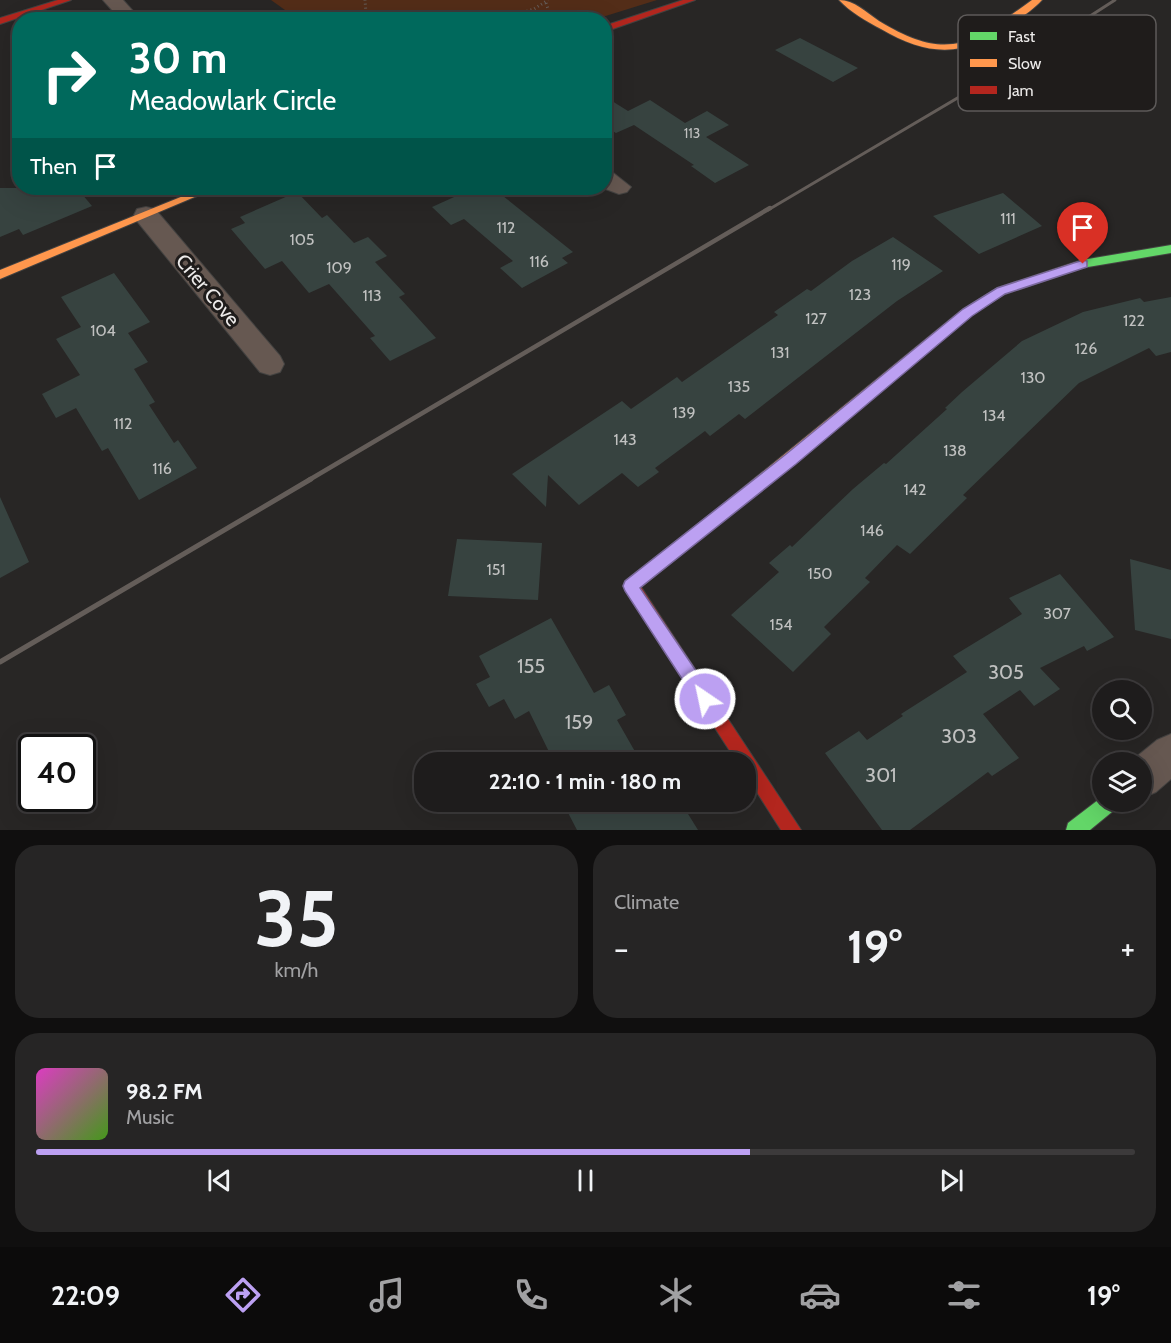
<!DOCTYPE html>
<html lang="en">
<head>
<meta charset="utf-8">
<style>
  body { margin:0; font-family:Cabin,sans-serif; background:#262525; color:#f1f3f6; height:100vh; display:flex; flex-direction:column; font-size:22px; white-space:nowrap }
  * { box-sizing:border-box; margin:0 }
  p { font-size:20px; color:#a1a1a3 }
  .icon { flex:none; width:33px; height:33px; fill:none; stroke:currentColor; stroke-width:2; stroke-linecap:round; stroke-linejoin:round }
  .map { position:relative; height:830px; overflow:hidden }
  .side { display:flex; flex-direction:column; gap:15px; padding:15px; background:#100f0f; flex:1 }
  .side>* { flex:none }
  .top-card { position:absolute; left:12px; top:12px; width:600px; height:183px; border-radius:24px; box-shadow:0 6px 24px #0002,0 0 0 2px #3c3a3b; background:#00695c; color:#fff; overflow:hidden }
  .tools { position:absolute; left:1092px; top:680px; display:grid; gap:12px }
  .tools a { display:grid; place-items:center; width:60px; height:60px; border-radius:50%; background:#1e1c1c; box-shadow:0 6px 24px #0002,0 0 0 2px #3c3a3b; font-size:30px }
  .speed { position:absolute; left:18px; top:734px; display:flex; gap:12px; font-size:30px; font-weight:700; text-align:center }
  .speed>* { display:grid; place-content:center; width:78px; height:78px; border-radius:50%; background:#1e1c1c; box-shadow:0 6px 24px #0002,0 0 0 2px #3c3a3b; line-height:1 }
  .speed .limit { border:3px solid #111; border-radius:9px; background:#fff; color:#111 }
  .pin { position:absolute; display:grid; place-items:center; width:51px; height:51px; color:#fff; margin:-62px -26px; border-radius:50% 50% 50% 0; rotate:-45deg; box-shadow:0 0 6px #0007 }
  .pin .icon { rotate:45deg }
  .me { position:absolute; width:66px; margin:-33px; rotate:326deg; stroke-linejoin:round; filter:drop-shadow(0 0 4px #0008) }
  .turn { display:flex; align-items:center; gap:21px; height:126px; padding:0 18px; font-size:27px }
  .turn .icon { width:78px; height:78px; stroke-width:2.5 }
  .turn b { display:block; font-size:42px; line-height:51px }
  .then { display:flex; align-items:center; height:57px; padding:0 18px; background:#0003; gap:12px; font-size:22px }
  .big { font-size:45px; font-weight:700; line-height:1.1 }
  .side .widget { flex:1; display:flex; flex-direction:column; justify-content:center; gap:9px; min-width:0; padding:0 21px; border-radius:24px; background:#262525 }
  .side .dial { align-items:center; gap:0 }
  .dial b { font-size:78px; line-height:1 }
  .song { display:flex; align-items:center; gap:18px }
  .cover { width:72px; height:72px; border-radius:9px; background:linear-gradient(135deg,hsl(310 70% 55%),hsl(100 70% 35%)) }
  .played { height:6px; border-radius:3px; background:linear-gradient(90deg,#bca0f2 65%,#3c3a3b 65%) }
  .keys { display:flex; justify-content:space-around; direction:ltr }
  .heat { display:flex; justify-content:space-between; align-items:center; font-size:33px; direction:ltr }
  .side .tiles { flex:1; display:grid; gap:15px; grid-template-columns:1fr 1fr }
  .widget:last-child { grid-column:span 2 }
  .trip { position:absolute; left:414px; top:752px; width:342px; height:60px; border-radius:24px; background:#1e1c1c; box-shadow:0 6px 24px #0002,0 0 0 2px #3c3a3b; font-weight:700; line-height:60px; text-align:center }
  .menu { display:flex; height:96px; justify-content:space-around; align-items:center; background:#0c0b0b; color:#a1a1a3 }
  .menu .icon { width:42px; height:42px }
  .menu .selected { color:#bca0f2 }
  .menu b { font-size:27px; color:#f1f3f6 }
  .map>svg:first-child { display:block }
</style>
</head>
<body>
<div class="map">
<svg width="1171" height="830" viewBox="0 0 1171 830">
  <rect width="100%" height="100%" fill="#282625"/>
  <path fill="#532d18" d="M 271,0 L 657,0 L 596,19 L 299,20 Z"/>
  <path fill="#374340" d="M 800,38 L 858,68 L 833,82 L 775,50 Z
    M 604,96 L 628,111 L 650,100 L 685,123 L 707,111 L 729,125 L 706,137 L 749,165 L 715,183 L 691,166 L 694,165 L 634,125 L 616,133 L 604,126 Z
    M 0,188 L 77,188 L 92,206 L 23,235 L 19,229 L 0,237 Z
    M 474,188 L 493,188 L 573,252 L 562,258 L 568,263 L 522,288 L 500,268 L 513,261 L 464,219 L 451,225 L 432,207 Z
    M 297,192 L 322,218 L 327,215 L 354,243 L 368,237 L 387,256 L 375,262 L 405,294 L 399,297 L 436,338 L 390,361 L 370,338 L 375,336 L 329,284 L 309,293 L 282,261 L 265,269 L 231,229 L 245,223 L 240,217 Z
    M 1003,193 L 1042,226 L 979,254 L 933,216 Z
    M 893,237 L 943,271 L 897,301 L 745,419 L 739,414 L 710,436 L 705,431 L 655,468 L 659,472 L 638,487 L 622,473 L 579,505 L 548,475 L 546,507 L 512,474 L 622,401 L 631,409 L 677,377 L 682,382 L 778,315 L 774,312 L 807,289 L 811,291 L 852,261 Z
    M 114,273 L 150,322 L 128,333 L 148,362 L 134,369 L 155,402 L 149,405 L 174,443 L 178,440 L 197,468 L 139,500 L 108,448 L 102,451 L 76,408 L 56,418 L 42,394 L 80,375 L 56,339 L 81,327 L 61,297 Z
    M 1171,297 L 1171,352 L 1156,356 L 1149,348 L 1079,383 L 963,495 L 967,498 L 910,554 L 897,545 L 865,578 L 870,582 L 824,627 L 831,634 L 793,672 L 731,615 L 779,572 L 769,563 L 790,545 L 792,547 L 853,489 L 884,463 L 886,464 L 947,409 L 945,408 L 962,392 L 1022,341 L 1083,312 L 1140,298 L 1144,302 Z
    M 0,497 L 29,562 L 0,578 Z
    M 457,539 L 542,543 L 538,600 L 448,596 Z
    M 1130,559 L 1171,570 L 1171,639 L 1135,630 Z
    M 1060,574 L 1114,637 L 1087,651 L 1084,646 L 1040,668 L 1060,689 L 1034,706 L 1020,690 L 983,714 L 1019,758 L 992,776 L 988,772 L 910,830 L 882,830 L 825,753 L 859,731 L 867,740 L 903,716 L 901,714 L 967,672 L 953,656 L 1022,614 L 1009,598 Z
    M 551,618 L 594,693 L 609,685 L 626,715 L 617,720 L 641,762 L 554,762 L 529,711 L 515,719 L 504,699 L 489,707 L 476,684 L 490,677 L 479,656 Z
    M 575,801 L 680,801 L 698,830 L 577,830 L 565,807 Z"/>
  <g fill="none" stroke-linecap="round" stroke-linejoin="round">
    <g stroke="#434241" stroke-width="2">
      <path id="street" d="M 103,0 L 123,0 L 141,20 L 121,20 Z
        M 604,170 L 612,172 L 631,187 L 627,192 L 619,194 L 603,188 Z
        M 146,207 L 155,209 L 280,356 L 284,364 L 280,372 L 270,375 L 260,372 L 137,221 L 134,215 L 137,209 Z
        M 1171,734 L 1171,779 L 1156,792 L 1142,798 L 1142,762 L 1130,762 L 1157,740 Z"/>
    </g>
    <g stroke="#434241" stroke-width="2">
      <path id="fast" d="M 1171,245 L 1171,253 L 1082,268 L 1076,264 L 1082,260 Z
        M 1102,797 L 1102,801 L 1121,801 L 1118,807 L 1090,830 L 1066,830 L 1068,823 Z"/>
    </g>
    <g stroke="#434241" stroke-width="2">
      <path id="slow" d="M 839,0 C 854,0 866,12 879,21 C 950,64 972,43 1032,0 L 1042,0 C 1034,9 1023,16 1013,23 C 967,57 930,58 881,29 C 866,21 850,12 839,0 Z
        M 203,188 L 216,188 L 0,279 L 0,270 Z
        M 1082,260 L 1086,261 L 1088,264 L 1086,267 L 1005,294 L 971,315 L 732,513 L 727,515 L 722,513 L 720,509 L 722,505 L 963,309 L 997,288 Z"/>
    </g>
    <g stroke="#434241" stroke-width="2">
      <path id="jam" d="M 58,0 L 71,0 L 0,24 L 0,18 Z
        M 683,0 L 695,0 L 604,32 L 604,26 Z
        M 727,503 L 732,505 L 734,509 L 732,513 L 641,587 L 801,830 L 781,830 L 746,775 L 746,762 L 737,762 L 623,586 L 625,581 L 722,505 Z"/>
    </g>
    <path stroke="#655d59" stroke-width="3" stroke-dasharray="1 3" stroke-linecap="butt" d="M 546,3 L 551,18
      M 518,16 L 551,20
      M 363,20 L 366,13 L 365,0
      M 496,20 L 534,9 L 548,0"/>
    <use href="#street" fill="#665851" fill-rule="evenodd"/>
    <use href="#fast" fill="#63d668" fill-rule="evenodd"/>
    <use href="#slow" fill="#ff974d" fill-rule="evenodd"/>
    <use href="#jam" fill="#b3261e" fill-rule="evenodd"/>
    <path stroke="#645d59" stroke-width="3" d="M 768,210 L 1025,58 L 1115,0"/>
    <path stroke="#645d59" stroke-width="4.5" d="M 309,480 L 770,208"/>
    <path stroke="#645d59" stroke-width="5" d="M 0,662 L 311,479"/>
  </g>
  <path fill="#bca0f2" stroke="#7a689d" stroke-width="1.5" d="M 1083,260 L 1087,261 L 1087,267 L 1005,294 L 972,316 L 796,464 L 640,588 L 711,693 L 714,699 L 711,705 L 705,707 L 699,705 L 625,591 L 623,586 L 625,581 L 785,455 L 963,309 L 997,288 Z"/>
  <g text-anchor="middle" stroke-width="6" stroke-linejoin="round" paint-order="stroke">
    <g font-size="14" fill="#c0c1c0">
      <text x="692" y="138">113</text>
    </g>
    <g font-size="16" fill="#c0c1c0">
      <text x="1008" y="224">111</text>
      <text x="506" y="233">112</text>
      <text x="302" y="245">105</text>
      <text x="539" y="267">116</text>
      <text x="901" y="270">119</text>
      <text x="339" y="273">109</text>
      <text x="860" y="300">123</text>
      <text x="372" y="301">113</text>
      <text x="816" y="324">127</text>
      <text x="1134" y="326">122</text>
      <text x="103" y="336">104</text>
      <text x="1086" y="354">126</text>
      <text x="780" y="358">131</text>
      <text x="1033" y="383">130</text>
      <text x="739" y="392">135</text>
      <text x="684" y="418">139</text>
      <text x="994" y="421">134</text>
      <text x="123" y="429">112</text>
      <text x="625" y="445">143</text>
      <text x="955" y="456">138</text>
      <text x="162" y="474">116</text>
      <text x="915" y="495">142</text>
      <text x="872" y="536">146</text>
      <text x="496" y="575">151</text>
      <text x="820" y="579">150</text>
      <text x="1057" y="619">307</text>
      <text x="781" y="630">154</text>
    </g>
    <g font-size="20" fill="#edebea" stroke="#1f1c1b">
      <text transform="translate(208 290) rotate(50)" y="7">Crier Cove</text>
    </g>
    <g font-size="20" fill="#c0c1c0">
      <text x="531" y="673">155</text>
      <text x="1006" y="679">305</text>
      <text x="579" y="729">159</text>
      <text x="959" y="743">303</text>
      <text x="881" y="782">301</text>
    </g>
  </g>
  <rect x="958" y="15" width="198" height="96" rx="9" fill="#1f1c1b" stroke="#5d5a59" stroke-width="1.5"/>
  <rect x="970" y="32" width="27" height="8" fill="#63d668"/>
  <rect x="970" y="59" width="27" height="8" fill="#ff974d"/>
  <rect x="970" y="86" width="27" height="8" fill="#b3261e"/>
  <g font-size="16" fill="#edebea">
    <text x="1008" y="42">Fast</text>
    <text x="1008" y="69">Slow</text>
    <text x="1008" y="96">Jam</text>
  </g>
</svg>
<div class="tools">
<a><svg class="icon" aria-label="search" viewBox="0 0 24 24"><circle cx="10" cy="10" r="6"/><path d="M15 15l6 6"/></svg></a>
<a><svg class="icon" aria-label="layers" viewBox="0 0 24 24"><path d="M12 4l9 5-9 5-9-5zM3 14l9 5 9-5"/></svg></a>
</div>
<div class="speed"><div class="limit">40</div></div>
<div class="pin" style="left:1083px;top:264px;background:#d93025"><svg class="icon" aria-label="arrive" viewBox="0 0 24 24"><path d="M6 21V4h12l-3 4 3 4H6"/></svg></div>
<svg class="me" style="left:705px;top:699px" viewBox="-20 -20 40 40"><circle r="17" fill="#bca0f2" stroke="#fff" stroke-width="3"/><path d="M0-11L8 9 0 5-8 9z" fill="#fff"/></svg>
<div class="trip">22:10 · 1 min · 180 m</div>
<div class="top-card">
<div class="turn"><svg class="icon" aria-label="right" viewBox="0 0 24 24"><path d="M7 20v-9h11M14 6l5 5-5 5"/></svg><div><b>30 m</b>Meadowlark Circle</div></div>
<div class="then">Then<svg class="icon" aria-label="arrive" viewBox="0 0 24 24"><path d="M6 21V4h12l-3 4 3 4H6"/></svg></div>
</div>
</div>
<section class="side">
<div class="tiles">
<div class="widget dial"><b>35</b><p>km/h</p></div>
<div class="widget"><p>Climate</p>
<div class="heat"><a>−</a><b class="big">19°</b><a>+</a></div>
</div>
<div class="widget">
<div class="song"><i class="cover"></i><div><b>98.2 FM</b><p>Music</p></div></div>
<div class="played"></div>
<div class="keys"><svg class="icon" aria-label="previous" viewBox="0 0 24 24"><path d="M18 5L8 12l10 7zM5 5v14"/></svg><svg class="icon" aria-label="pause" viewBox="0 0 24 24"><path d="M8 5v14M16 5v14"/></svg><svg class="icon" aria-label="next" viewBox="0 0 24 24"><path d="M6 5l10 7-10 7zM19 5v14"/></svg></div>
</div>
</div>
</section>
<nav class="menu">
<b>22:09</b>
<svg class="icon selected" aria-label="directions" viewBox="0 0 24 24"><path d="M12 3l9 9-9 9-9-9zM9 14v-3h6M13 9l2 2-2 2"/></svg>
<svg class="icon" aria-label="music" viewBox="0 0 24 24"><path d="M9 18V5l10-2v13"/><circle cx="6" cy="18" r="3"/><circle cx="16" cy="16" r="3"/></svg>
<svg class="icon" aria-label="phone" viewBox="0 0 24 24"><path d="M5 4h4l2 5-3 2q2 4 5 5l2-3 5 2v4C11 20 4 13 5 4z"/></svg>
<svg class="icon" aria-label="climate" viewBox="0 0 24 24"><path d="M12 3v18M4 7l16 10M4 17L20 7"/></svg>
<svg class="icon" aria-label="car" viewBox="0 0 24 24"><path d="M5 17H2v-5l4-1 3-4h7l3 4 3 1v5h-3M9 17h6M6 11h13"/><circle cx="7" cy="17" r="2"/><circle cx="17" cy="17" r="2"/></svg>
<svg class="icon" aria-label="filters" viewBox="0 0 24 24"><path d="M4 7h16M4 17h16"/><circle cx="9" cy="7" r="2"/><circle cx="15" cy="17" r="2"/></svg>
<b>19°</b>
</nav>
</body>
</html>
